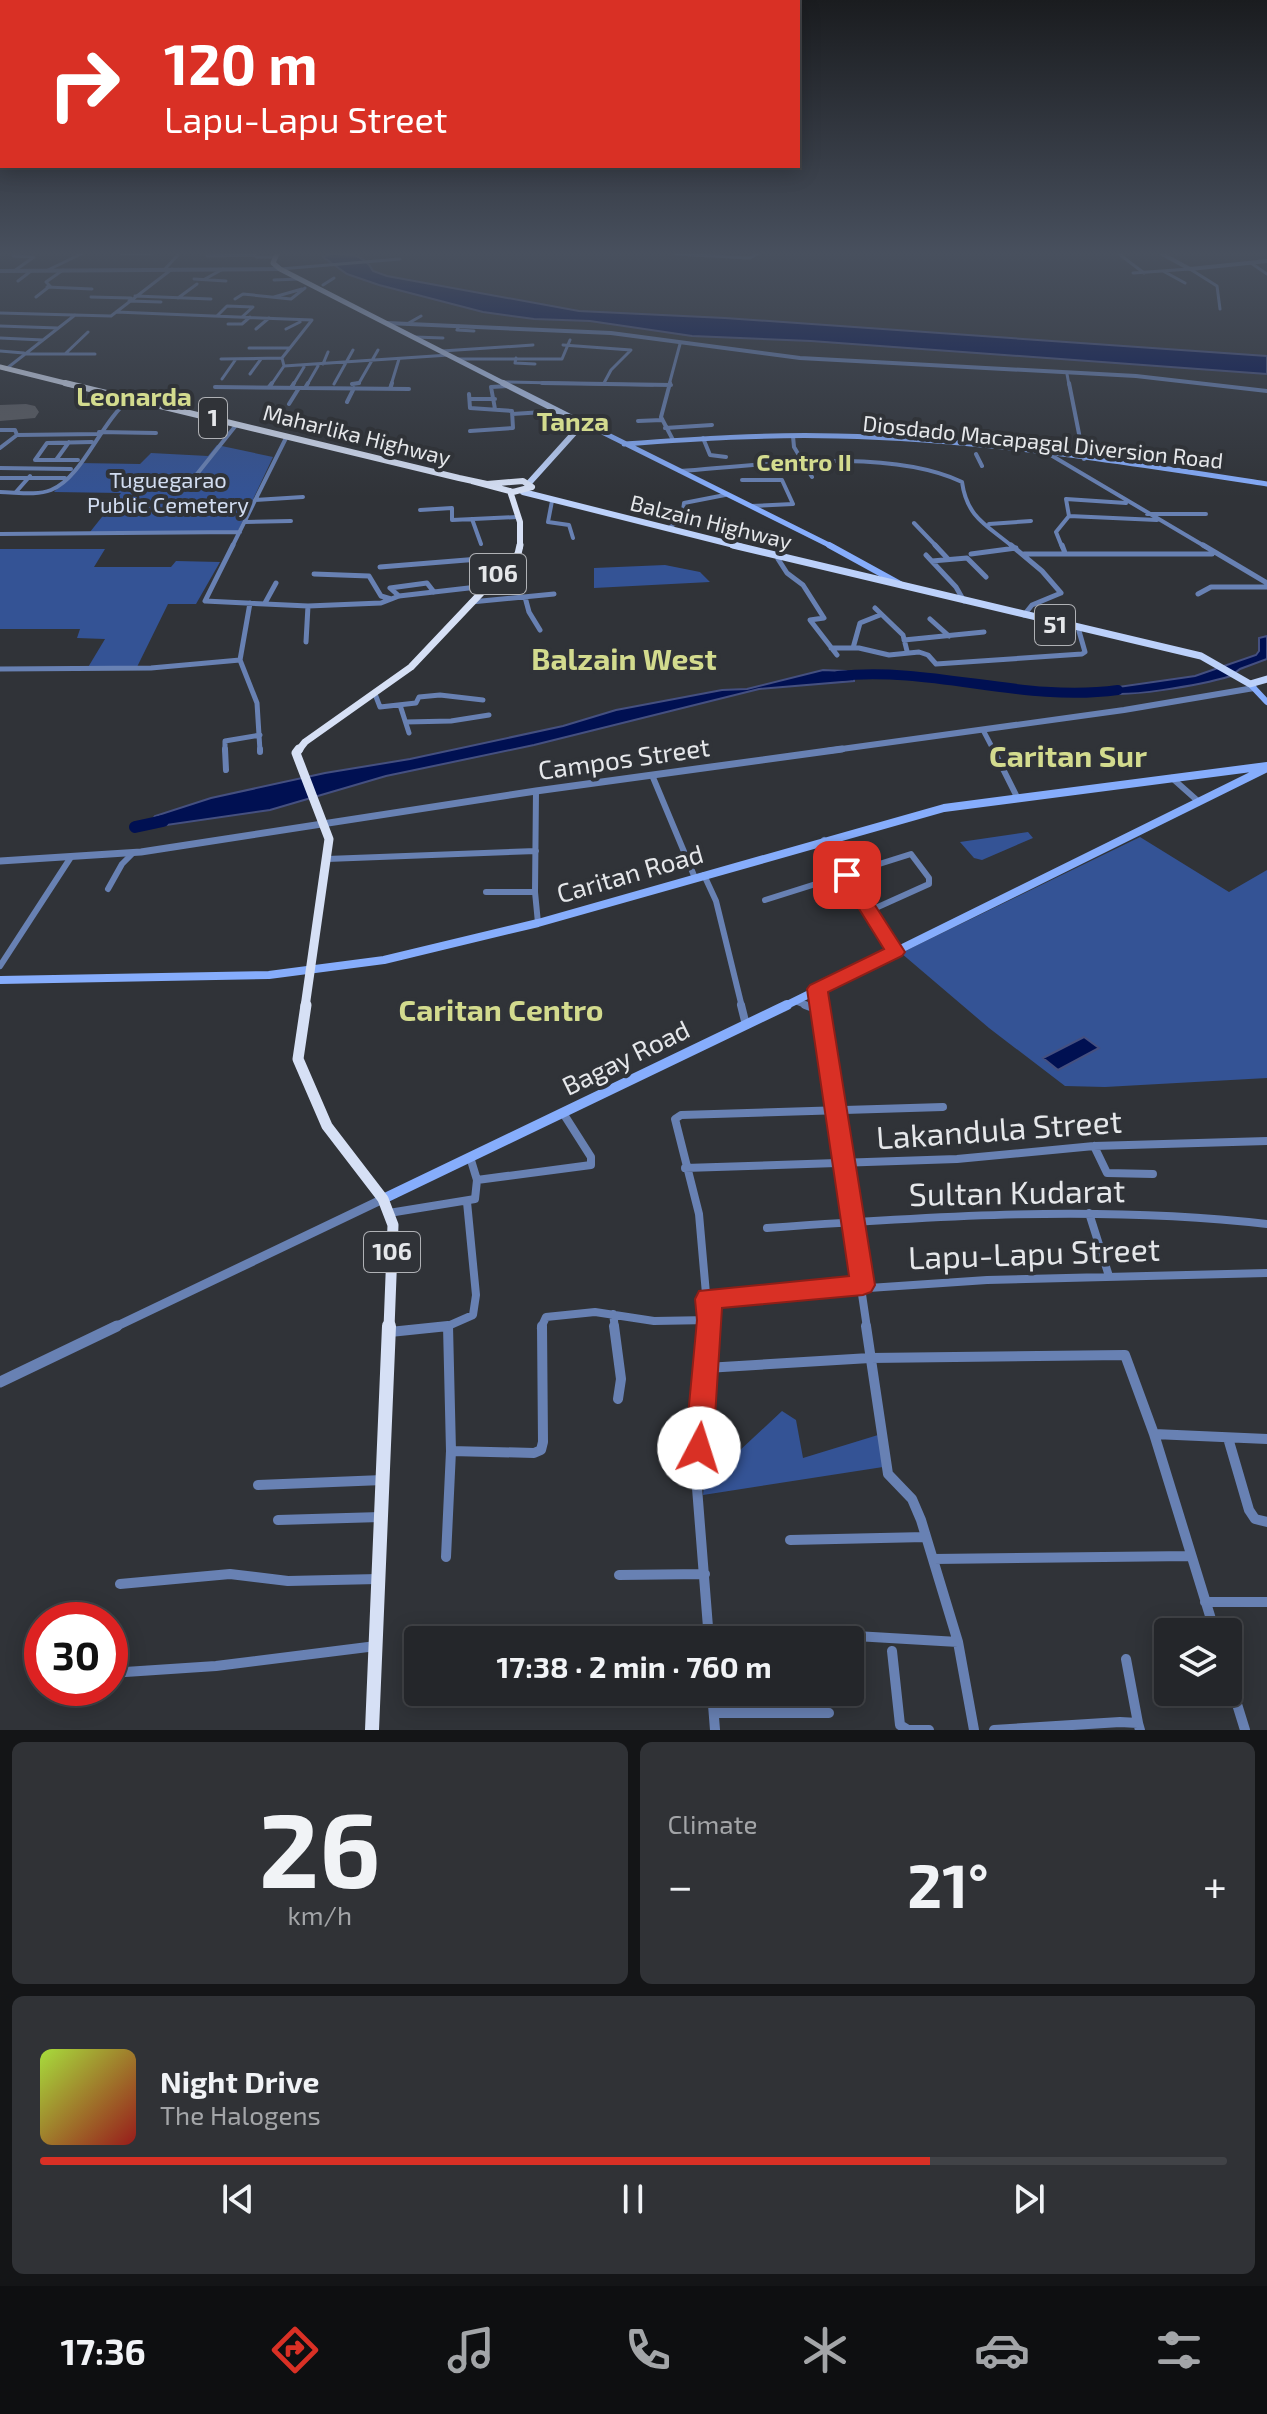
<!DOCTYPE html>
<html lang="en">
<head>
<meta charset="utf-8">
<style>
  body { margin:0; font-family:"Exo 2",sans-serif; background:#303236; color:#f1f3f6; height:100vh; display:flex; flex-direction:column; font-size:30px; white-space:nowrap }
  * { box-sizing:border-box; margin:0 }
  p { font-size:26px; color:#a3a5a8 }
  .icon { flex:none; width:44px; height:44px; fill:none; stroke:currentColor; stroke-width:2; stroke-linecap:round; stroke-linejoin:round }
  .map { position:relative; height:1730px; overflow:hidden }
  .drawer { display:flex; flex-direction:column; gap:12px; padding:12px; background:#141517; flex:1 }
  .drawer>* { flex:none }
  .top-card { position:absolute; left:0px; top:0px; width:800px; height:168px; box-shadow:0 4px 20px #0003,0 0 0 2px #414347; background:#d93025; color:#fff; overflow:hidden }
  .controls { position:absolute; left:1154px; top:1618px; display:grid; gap:16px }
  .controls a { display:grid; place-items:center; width:88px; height:88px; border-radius:8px; background:#24262a; box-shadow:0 4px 20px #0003,0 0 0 2px #414347; font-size:40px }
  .speed { position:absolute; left:24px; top:1602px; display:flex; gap:16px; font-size:40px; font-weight:700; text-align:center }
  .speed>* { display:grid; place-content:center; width:104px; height:104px; border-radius:50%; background:#24262a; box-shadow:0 4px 20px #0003,0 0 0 2px #414347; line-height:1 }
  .speed .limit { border:12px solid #d22; background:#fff; color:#111 }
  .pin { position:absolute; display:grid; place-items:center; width:68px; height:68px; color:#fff; margin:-34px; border-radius:16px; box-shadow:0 4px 12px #0006 }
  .me { position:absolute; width:88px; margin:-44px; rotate:5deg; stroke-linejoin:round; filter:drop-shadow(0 0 6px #0008) }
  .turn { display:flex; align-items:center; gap:28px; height:168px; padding:0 32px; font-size:36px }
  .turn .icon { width:104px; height:104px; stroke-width:2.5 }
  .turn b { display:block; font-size:56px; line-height:68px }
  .big { font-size:60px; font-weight:700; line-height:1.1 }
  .drawer .card { flex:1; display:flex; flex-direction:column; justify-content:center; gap:12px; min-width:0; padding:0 28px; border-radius:12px; background:#303236 }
  .drawer .dial { align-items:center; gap:0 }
  .dial b { font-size:104px; line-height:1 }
  .song { display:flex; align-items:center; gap:24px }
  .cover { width:96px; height:96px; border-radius:12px; background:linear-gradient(135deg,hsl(80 70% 55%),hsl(0 70% 35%)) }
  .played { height:8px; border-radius:4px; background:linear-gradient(90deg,#d93025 75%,#414347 75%) }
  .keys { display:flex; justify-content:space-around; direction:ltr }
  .heat { display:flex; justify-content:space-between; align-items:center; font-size:44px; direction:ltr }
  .drawer .tiles { flex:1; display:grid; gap:12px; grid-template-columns:1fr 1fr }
  .card:last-child { grid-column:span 2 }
  .trip { position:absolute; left:404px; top:1626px; width:460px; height:80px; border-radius:8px; background:#24262a; box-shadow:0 4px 20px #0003,0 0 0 2px #414347; font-weight:700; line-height:80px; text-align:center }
  .tab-bar { display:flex; height:128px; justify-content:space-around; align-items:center; background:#0e0f11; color:#a3a5a8 }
  .tab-bar .icon { width:56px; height:56px }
  .tab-bar .selected { color:#d93025 }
  .tab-bar b { font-size:36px; color:#f1f3f6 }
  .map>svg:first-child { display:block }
</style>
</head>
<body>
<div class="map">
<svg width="1267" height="1730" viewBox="0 0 1267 1730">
  <rect width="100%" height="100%" fill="#303338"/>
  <path fill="#345395" d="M 217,445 L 273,457 L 238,531 L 90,532 L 121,493 L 54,492 L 79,463 L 140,464 L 151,453 L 208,456 Z
    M 0,549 L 105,549 L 94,567 L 171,567 L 176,561 L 220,562 L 196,604 L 168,604 L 137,667 L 87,669 L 105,639 L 77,638 L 80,629 L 0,629 Z
    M 665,565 L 700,572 L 710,582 L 594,588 L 594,568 Z
    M 1028,832 L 1033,838 L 982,860 L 974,858 L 960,842 Z
    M 1140,837 L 1229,892 L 1267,870 L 1267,1078 L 1105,1087 L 1065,1086 L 989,1028 L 901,953 Z
    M 782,1411 L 796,1420 L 803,1458 L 878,1435 L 883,1467 L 703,1495 L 705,1475 L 738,1452 Z"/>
  <path fill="#001052" stroke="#455080" stroke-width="2" d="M 330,254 C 348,254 364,253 373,271 L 387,276 L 579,311 L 725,318 L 1267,356 L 1267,374 L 811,341 L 692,336 L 590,321 L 534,319 L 483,312 L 379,285 L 347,274 L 323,257 Z
    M 1267,636 L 1267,659 L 1240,669 L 1231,676 C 1208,683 1115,702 1097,690 L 1195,676 L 1256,655 L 1259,651 L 1259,638 Z
    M 823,670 L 846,671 L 854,676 L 854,681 L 759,689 L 534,745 L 386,776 L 270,810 L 146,828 L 155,816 L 211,798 L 325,773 L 410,759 L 563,726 L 616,710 L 722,690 L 747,689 Z
    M 1084,1037 L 1099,1048 L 1058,1070 L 1043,1058 Z"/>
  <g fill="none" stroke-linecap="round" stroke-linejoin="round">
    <path stroke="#001052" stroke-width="10" d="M 838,676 C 934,666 1023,703 1118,690"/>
    <path stroke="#001052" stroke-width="12" d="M 135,827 L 163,821"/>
    <path fill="#5a5c61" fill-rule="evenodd" d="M 26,404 L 35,406 L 39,412 L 35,418 L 0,421 L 0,405 Z"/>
    <path stroke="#6881b3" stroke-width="3" d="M 122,254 L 150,254
      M 254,254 L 256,257 L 275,257
      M 675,254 L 750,258 L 757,254
      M 1119,254 L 1144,273
      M 13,256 L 34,257 L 14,271
      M 207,256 L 255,255
      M 1251,263 L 1267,274
      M 165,269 L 178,255
      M 280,269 L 400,259
      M 48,270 L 81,254
      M 1163,271 L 1185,283
      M 1133,273 L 1190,269 L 1217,286 L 1220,309
      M 194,279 L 226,281
      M 205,279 L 223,269
      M 274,280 L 299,279
      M 18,281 L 31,271
      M 323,285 L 334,278
      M 47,287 L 92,289
      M 135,296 L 211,299
      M 36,297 L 50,286 L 46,282 L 63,270
      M 91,297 L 131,298
      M 274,297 L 302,289
      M 178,298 L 197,284
      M 235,299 L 243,294 L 291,299 L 305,288
      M 129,301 L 161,302
      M 116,312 L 312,320 L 282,358 L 284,366 L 449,355
      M 0,313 L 111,316 L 172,269
      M 217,316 L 227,306 L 253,307 L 242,317
      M 228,324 L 242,324 L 250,317
      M 407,324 L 421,316
      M 0,326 L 58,328
      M 459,326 L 457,330 L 474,331
      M 256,329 L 269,318
      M 286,329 L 300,322
      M 414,337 L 443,338
      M 0,338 L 43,340
      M 563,345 L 631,350 L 611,370 L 604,383
      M 249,348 L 290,348
      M 0,351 L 24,353
      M 442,351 L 533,345
      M 25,354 L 95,354
      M 65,354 L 88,332
      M 516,358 L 515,363 L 535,364
      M 221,359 L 282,358
      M 458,359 L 562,359 L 570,340
      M 323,364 L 328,352
      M 6,369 L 75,315
      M 250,374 L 261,359
      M 1067,374 L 1069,385
      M 222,379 L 236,359
      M 504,382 L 653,385
      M 334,384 L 353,350
      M 352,384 L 359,383 L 378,350
      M 271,385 L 284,366
      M 293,385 L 304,367
      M 307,385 L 318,366
      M 391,385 L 399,359
      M 669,385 L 680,344"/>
    <path stroke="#6881b3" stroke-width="4" d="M 542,383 L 671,385
      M 670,383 L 661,417 L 673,440
      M 1069,383 L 1084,459
      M 352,384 L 359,383
      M 215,387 L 409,389
      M 269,387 L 272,383
      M 291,388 L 294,383
      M 305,388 L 308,383
      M 390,389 L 392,383
      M 469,394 L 470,408 L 512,411 L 513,428 L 470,431
      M 470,399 L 495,399
      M 347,402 L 354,388
      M 289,404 L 299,388
      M 495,409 L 491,387 L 508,386
      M 512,414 L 560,411
      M 638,421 L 662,420
      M 665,428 L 712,425
      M 0,430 L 15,430 L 17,435 L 98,434
      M 99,432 L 156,433
      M 793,436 L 794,447 L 812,477
      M 703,438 L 710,455 L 726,457
      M 0,448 L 17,435
      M 976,454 L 982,466
      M 1049,454 L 1206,547
      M 56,460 L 69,442
      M 78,460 L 35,460 L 47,443 L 92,442
      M 0,468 L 71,469
      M 680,471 C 761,465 888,447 962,482 C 967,518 987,525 1013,547
      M 197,474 L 237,424
      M 0,478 L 65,478
      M 742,480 L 782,480 L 793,504 L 751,506
      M 16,492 L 30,476
      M 255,500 L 303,497
      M 552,501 L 548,522 L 569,525 L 573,538
      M 420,510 L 452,508 L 452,520 L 518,517
      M 1147,514 L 1206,514
      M 1069,516 L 1157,520
      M 472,519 L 481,544
      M 245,522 L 291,521
      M 914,523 L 937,547
      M 989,524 L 1031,521
      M 668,529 L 682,518 L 684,503 L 725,495
      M 0,534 L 240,532
      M 232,547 L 287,436
      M 1062,547 L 1056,532 L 1069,516 L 1066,499 L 1126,503"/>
    <path stroke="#6881b3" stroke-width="5" d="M 233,545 L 205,601 L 308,606 L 381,603 L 399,596 L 486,586
      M 935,545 L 948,559
      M 1011,545 L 1042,571 L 1061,593 L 1032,605 L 1024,615
      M 1062,545 L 1065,553
      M 1203,545 L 1267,583
      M 971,554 L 1016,548
      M 1024,554 L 1212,554
      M 926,555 L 956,587 L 964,601
      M 780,557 L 778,559 L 787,573 L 803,585 L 824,618 L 810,620 L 837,655
      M 932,561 L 967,558 L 986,577
      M 380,567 L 516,556
      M 314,574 L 369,576 L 381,596 L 391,599
      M 1198,594 L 1211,587 L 1267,587
      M 399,596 L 390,588 L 427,583 L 434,592
      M 525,597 L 529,612 L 540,630
      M 471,602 L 554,594
      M 250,603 L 240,660 L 257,703 L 260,751
      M 265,603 L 276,583
      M 875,608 L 903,635 L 907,651
      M 930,619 L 949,636
      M 904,640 L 984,632
      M 306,642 L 308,606
      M 831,648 L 859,648 L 889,655 L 919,652 L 928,655 L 936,664 L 1082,654 L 1085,652 L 1079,631
      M 853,648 L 860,623 L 880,615
      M 0,669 L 151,668 L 240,660
      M 375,694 L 380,707 L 416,703 L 419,697 L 440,695 L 483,700
      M 400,705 L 409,733
      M 406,722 L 451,721 L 489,715
      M 983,730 L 994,751
      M 225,751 L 225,741 L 260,735"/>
    <path stroke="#6881b3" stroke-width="6" d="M 225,749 L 226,770
      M 260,749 L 260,752
      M 993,749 L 1017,797
      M 652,775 L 695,878
      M 1172,778 L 1199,802
      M 536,791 L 535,892 L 538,923
      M 824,840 L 895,952
      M 327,859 L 536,851
      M 704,875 L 716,901 L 742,1007
      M 108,889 L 122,864 L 133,853
      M 486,892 L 535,892
      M 765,900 L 911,854 L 929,878 L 929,884 L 869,911
      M 0,966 L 71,857
      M 817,989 L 820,1007
      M 795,1001 L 810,1007"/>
    <path stroke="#6881b3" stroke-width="8" d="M 741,1005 L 746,1025
      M 805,1005 L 821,1011
      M 819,1005 L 867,1328
      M 1094,1146 L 1107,1173 L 1153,1174
      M 685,1168 L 957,1159 L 1094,1146 L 1267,1141
      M 477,1180 L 591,1165 L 591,1157 L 563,1113
      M 389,1213 L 475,1199 L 477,1180 L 470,1157
      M 1089,1213 L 1108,1273
      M 767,1228 C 934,1216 1100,1205 1267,1224
      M 708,1299 L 987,1280 L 1267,1273
      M 613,1314 L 615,1328
      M 430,1328 L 448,1326 L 473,1315 L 476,1295 L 467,1202
      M 541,1328 L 546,1317 L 595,1312 L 654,1321 L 710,1320
      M 709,1328 L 699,1214 L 675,1119 L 681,1115 L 943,1107"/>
    <path stroke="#6881b3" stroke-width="10" d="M 448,1326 L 451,1451 L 534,1453 L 541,1450 L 543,1442 L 542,1326
      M 614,1326 L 621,1379 L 618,1399
      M 866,1326 L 888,1474 L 912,1499 L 921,1520 L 958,1642 L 974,1730
      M 390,1332 L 448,1326
      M 706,1368 L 870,1358 L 1125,1355 L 1154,1434 L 1215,1632
      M 1154,1434 L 1267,1439
      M 1228,1438 L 1249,1510 L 1255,1519 L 1267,1522
      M 258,1485 L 383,1480
      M 278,1520 L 381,1517
      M 790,1540 L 926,1537
      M 446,1557 L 451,1451
      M 933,1559 L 1191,1556
      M 619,1575 L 705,1574
      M 120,1584 L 230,1574 L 288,1581 L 378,1579
      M 1205,1602 L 1267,1602
      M 709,1631 L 787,1632 L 958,1642
      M 709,1640 L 696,1475 L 709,1326
      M 892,1651 L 900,1725 L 908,1730 L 929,1730
      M 1126,1659 L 1138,1723
      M 110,1673 L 216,1666 L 376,1646
      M 1228,1675 L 1245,1730
      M 712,1692 L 715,1730
      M 714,1713 L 829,1713
      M 994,1730 L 1120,1722 L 1138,1723 L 1140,1730"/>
    <path stroke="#6881b3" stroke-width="4" d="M 1162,254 L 1190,269 L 1267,261
      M 0,271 L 280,269
      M 387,323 L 611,333 L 800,358 L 1136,376 L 1267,391
      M 0,492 C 16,492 36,496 51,490 C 83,477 101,421 130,399"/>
    <path stroke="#6881b3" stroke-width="6" d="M 827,751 L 1124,710 L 1254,688"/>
    <path stroke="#6881b3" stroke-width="7" d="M 0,861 L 141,852 L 536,791 L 842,749"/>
    <path stroke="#6881b3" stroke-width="9" d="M 113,1328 L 383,1199"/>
    <path stroke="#6881b3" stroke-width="11" d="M 0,1382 L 117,1326"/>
    <path stroke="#86adfc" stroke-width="5" d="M 576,423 L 588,425 L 833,547
      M 624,444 C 695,439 766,434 837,436 C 981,439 1125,462 1267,484"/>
    <path stroke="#86adfc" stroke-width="6" d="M 829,545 L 900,584
      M 1250,684 L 1267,702"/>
    <path stroke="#86adfc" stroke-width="8" d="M 0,980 L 269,975 L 384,960 L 538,923 L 944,808 L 1267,766
      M 783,1007 L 1267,768"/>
    <path stroke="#86adfc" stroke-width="10" d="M 383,1199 L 787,1005"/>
    <path stroke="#bcd1fa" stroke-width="5" d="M 277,254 L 273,263 L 280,269 L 507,385"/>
    <path stroke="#bcd1fa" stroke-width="6" d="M 503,383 L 572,418 L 576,423 L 575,432 L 529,483
      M 523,492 L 742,547"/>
    <path stroke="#bcd1fa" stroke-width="7" d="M 733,545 L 1201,656 L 1250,684 L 1267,679"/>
    <path stroke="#d6e0f5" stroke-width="5" d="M 0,367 L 73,385"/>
    <path stroke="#d6e0f5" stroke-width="6" d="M 65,383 L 459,478 L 487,484 L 523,481 L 532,487 L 513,492 L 472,481
      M 510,491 L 520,522 L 520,547"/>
    <path stroke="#d6e0f5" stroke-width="7" d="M 298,751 L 305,742 L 411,667 L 518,554 L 520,545"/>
    <path stroke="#d6e0f5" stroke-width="9" d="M 299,749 L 296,753 L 329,839 L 305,1007"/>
    <path stroke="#d6e0f5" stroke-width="11" d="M 306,1005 L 298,1059 L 327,1126 L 383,1199 L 393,1225 L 389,1328"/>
    <path stroke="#d6e0f5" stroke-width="14" d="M 372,1730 L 389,1326"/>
  </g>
  <linearGradient id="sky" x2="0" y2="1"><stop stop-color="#1a1c1f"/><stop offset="0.51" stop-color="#48505e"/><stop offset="1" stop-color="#48505e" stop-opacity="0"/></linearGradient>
  <rect width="1267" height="497" fill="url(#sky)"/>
  <path fill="#d93025" stroke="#8d1f18" stroke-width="2" d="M 847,870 L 853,871 L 905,952 L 902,956 L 828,992 L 875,1285 L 871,1292 L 863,1295 L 722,1308 L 713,1448 L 709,1457 L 699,1461 L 689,1457 L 685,1448 L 697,1320 L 695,1299 L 699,1291 L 849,1276 L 807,989 L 810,985 L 884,949 L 838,875 Z"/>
  <g text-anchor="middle" stroke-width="8" stroke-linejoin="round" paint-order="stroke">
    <g font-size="22" fill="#e5e7ea" stroke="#303338">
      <text transform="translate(357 435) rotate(14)" y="8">Maharlika Highway</text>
      <text transform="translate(1043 442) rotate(6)" y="8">Diosdado Macapagal Diversion Road</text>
      <text transform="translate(711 522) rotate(14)" y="8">Balzain Highway</text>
    </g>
    <g font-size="22" fill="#d2ddf1" stroke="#303338">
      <text x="168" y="488">Tuguegarao<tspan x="168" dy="25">Public Cemetery</tspan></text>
    </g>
    <g fill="#303338" stroke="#afb1b5" stroke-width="2">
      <rect x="199" y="398" width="28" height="40" rx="6"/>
      <rect x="470" y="554" width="56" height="40" rx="6"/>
      <rect x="1035" y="605" width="40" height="40" rx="6"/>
      <rect x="364" y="1232" width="56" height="40" rx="6"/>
    </g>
    <g font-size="24" font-weight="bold" fill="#e5e7ea">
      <text x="213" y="426">1</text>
      <text x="498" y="582">106</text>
      <text x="1055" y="633">51</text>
      <text x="392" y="1260">106</text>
    </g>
    <g font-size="24" font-weight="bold" fill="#d3db8e" stroke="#303338">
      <text x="804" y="471">Centro II</text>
    </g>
    <g font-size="26" font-weight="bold" fill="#d3db8e" stroke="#303338">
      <text x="134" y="406">Leonarda</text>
      <text x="573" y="431">Tanza</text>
    </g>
    <g font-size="26" fill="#e5e7ea" stroke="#303338">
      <text transform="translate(624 759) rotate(-8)" y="9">Campos Street</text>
      <text transform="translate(630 874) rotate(-16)" y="9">Caritan Road</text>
      <text transform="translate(626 1058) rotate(-26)" y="9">Bagay Road</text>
    </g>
    <g font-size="30" font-weight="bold" fill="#d3db8e" stroke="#303338">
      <text x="624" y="670">Balzain West</text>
      <text x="1068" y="767">Caritan Sur</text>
      <text x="501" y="1021">Caritan Centro</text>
    </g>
    <g font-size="32" fill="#e5e7ea" stroke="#303338">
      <text transform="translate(999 1130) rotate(-4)" y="11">Lakandula Street</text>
      <text transform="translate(1017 1193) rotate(-1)" y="11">Sultan Kudarat</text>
      <text transform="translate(1034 1254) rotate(-2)" y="11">Lapu-Lapu Street</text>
    </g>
  </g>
</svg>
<div class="controls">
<a><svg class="icon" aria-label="layers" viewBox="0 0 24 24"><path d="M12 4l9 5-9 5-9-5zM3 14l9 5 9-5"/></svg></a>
</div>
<div class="speed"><div class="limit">30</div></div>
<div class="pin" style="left:847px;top:875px;background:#d93025"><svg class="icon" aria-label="arrive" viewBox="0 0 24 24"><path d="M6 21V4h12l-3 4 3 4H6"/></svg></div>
<svg class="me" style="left:699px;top:1448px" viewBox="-20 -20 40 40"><circle r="19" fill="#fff"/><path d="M0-13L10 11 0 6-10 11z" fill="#d93025"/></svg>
<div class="trip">17:38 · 2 min · 760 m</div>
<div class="top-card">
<div class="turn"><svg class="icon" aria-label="right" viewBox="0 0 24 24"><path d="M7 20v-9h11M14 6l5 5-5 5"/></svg><div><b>120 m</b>Lapu-Lapu Street</div></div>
</div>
</div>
<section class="drawer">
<div class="tiles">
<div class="card dial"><b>26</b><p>km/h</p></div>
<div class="card"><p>Climate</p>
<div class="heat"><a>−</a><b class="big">21°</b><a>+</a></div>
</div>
<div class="card">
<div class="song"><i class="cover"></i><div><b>Night Drive</b><p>The Halogens</p></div></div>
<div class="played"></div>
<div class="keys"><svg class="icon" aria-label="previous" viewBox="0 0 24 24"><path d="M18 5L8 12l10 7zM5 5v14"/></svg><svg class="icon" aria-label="pause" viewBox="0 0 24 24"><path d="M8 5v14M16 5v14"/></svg><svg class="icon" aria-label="next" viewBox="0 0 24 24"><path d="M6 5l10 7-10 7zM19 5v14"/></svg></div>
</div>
</div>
</section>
<nav class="tab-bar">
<b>17:36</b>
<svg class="icon selected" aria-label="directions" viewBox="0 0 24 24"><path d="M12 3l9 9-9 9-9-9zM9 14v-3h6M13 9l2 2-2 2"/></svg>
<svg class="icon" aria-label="music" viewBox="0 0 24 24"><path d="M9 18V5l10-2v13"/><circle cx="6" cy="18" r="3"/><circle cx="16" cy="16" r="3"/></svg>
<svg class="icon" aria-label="phone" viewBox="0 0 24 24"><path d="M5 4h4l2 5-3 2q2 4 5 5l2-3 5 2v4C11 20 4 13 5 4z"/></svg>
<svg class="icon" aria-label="climate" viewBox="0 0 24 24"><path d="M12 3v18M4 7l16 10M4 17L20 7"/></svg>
<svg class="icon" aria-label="car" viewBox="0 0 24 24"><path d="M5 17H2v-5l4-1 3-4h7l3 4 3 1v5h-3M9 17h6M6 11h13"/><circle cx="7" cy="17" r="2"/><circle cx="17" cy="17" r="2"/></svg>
<svg class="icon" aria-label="filters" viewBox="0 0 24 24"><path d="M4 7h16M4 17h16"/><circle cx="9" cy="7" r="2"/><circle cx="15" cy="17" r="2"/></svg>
</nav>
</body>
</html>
